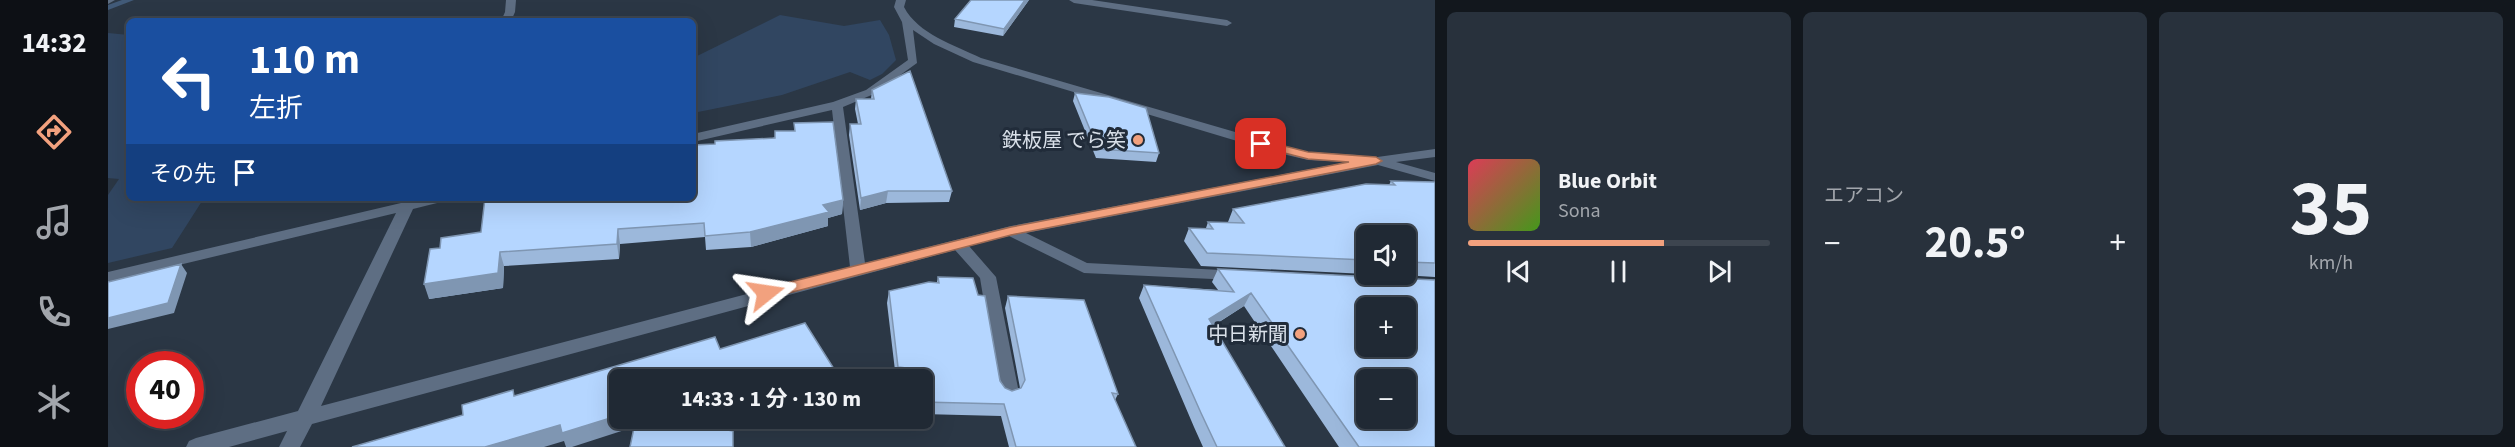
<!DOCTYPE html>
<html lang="ja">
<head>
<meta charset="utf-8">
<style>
  body { margin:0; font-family:"Source Sans 3","Noto Sans JP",sans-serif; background:#28313c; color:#f1f3f6; height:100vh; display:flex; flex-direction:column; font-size:22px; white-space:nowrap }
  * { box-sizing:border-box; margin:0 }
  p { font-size:20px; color:#a2a6ac }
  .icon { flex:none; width:33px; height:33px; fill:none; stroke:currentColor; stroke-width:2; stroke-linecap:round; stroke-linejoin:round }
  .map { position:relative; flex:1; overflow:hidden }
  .drawer { display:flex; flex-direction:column; gap:12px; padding:12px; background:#12171d; width:1080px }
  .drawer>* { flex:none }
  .hud { position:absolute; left:18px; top:18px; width:570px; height:183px; border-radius:9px; box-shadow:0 6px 24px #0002,0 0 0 2px #3d454f; background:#1a4fa0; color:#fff; overflow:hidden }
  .fabs { position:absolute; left:1248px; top:225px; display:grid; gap:12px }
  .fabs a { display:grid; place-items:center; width:60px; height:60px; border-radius:9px; background:#202934; box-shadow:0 6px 24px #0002,0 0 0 2px #3d454f; font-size:30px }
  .speed { position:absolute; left:18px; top:351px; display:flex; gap:12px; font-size:30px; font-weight:700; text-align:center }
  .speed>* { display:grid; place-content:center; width:78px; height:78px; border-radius:50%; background:#202934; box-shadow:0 6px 24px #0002,0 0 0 2px #3d454f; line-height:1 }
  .speed .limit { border:9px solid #d22; background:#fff; color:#111 }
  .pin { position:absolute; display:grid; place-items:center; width:51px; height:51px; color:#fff; margin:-26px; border-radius:12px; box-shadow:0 3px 9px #0006 }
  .me { position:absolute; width:66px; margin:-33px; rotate:75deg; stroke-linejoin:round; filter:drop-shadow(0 0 4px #0008) }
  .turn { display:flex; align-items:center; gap:21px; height:126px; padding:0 24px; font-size:27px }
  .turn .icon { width:78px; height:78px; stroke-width:2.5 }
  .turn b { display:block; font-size:42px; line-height:51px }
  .then { display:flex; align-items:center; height:57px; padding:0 24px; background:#0003; gap:12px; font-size:22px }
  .big { font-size:45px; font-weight:700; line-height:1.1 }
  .drawer .widget { flex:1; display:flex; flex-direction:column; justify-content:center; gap:9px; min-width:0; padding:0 21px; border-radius:9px; background:#28313c }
  .drawer .dial { align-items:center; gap:0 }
  .dial b { font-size:78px; line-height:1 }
  .song { display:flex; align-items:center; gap:18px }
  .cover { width:72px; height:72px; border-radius:9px; background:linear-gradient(135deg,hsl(350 70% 55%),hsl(100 70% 35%)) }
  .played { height:6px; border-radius:3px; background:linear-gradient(90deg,#f2a17e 65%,#3d454f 65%) }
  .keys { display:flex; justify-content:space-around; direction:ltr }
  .heat { display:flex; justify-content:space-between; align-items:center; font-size:33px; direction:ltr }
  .drawer .tiles { flex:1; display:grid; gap:12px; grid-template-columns:repeat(3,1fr) }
  .trip { position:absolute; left:501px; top:369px; width:324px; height:60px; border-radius:9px; background:#202934; box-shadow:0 6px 24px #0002,0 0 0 2px #3d454f; font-weight:700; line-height:60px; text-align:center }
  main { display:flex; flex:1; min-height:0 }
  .tabs { display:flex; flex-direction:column; width:108px; justify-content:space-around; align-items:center; background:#0d1015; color:#a2a6ac }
  .tabs .icon { width:42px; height:42px }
  .tabs .selected { color:#f2a17e }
  .tabs b { font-size:27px; color:#f1f3f6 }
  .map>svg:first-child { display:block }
</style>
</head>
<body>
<main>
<nav class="tabs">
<b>14:32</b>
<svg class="icon selected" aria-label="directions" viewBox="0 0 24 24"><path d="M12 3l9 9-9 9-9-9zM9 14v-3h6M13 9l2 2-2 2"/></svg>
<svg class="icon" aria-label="music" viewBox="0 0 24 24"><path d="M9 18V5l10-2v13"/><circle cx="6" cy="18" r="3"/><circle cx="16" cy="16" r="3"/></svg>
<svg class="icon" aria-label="phone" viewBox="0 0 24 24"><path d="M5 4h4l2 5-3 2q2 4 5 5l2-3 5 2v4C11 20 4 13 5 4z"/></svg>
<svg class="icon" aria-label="climate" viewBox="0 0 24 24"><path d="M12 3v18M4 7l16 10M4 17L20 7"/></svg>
</nav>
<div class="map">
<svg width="1327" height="447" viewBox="0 0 1327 447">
  <rect width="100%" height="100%" fill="#2b3745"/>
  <path fill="#314661" d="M 672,15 L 736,26 L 772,20 L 781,35 L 788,60 L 774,74 L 762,80 L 742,72 L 674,95 L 585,113 L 585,58 Z
    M 0,33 L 21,35 L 21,198 L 96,198 L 64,248 L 0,263 L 0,195 L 11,179 L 0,178 Z"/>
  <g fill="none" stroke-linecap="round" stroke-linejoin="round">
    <path fill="#415a78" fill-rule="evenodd" d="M 14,0 L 26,0 L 0,10 L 0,5 Z"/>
    <path fill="#5e6e83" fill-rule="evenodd" d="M 0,0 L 7,0 L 0,4 Z
      M 398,0 L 408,0 L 407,12 L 403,21 L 393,21 L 397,12 Z
      M 788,0 L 798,0 L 796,7 C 810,34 846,45 873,58 L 1175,146 L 1200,152 L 1249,155 L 1255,159 L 1327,149 L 1327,157 L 1288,162 L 1327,173 L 1327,181 L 1270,165 L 918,233 L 979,263 L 1132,271 L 1134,275 L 1132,279 L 1126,280 L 976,273 L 901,236 L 861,246 L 888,277 L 911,393 L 908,398 L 901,401 L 894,398 L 891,393 L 872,278 L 847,250 L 204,424 L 192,447 L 171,447 L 179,431 L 121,447 L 78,447 L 81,441 L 88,438 L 190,411 L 288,213 L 0,282 L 0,272 L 293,203 L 296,198 L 339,198 L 337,201 L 305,209 L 213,406 L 742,267 L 724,110 L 585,142 L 585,134 L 725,102 L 758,90 L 800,60 L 794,22 L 786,7 ZM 805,30 L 826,44 L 865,62 L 1166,152 L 1200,160 L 1240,162 L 903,226 L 757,263 L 735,107 L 766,94 L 809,63 Z
      M 961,0 L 984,0 L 1119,20 L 1124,23 L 1119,26 L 966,3 Z"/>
  </g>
  <path fill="#9cb8db" d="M 921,0 L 895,36 L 846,27 L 847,19 Z
    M 764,90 L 844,191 L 841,202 L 778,203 L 752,210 L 741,135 L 742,124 L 750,124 L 747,109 L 748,99 L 763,99 Z
    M 967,93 L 1051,153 L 1048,162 L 988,158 L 965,101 Z
    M 686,123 L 735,200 L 734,214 L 720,218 L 720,226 L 643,247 L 598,250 L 597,237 L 512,244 L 511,259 L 396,266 L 395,288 L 321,299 L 332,248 L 373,232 L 686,131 Z
    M 1283,181 L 1327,182 L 1327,277 L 1278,274 L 1298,274 L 1298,236 L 1258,236 L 1258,274 L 1093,266 L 1076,241 L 1081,228 L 1098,228 L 1100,222 L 1120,223 L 1120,222 L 1125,209 L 1281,185 Z
    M 1110,269 L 1327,280 L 1327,447 L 1231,447 L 1136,306 L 1105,326 L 1177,447 L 1095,447 L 1086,427 L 1031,298 L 1036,285 L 1110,290 L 1104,282 Z
    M 830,277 L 897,388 L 904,391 L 912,388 L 897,308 L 900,296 L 1010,394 L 1007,400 L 1028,447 L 901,447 L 893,416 L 814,414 L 814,380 L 788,379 L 779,303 L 781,291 L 829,282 Z"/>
  <path fill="#7f96b2" d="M 917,0 L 921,0 L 895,36 L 896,29 Z
    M 780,191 L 778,203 L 752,210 L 753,198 Z
    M 735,200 L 734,214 L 720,218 L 720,226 L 643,247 L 642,232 L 715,205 Z
    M 510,229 L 512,244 L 511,259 L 509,244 Z
    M 392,252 L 396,266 L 395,288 L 321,299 L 316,284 Z
    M 73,264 L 79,273 L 66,313 L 0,329 L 0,318 Z
    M 1143,293 L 1136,306 L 1095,332 L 1101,319 Z
    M 728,372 L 728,380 L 705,380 Z
    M 512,415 L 512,418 L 531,418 L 532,425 L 464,447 L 458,447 L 456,441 L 436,447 L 377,447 L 452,425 Z
    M 598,418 L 601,418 L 598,442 L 597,426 Z"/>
  <path fill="#b5d6ff" stroke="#7f96b2" stroke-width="1.5" fill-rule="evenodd" d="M 863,0 L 917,0 L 896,29 L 847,19 Z
    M 802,71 L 844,191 L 780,191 L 753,198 L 742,124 L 753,124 L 748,99 L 766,99 L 764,90 Z
    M 967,93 L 1001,97 L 1038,108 L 1051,153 L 990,149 Z
    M 725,122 L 735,200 L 715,205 L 721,212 L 642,232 L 597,236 L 596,223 L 510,229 L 509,244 L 392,252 L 390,273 L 316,284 L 322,249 L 332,248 L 333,238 L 373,232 L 377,198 L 585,198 L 585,145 L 607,144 L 607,141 L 667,138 L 667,131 L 687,131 L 686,123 Z
    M 1283,181 L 1327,182 L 1327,263 L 1298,262 L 1298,236 L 1258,236 L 1258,260 L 1099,253 L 1081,228 L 1105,229 L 1100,222 L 1136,223 L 1125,209 L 1258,184 L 1287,185 Z
    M 73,264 L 60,303 L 0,318 L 0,282 Z
    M 1110,269 L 1327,280 L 1327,447 L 1251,447 L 1143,293 L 1101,319 L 1177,447 L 1109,447 L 1093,413 L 1036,285 L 1126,292 ZM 1258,308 L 1298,308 L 1298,346 L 1258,346 ZM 1258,380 L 1298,380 L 1298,418 L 1258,418 Z
    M 830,277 L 865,278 L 870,295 L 877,296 L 892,381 L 897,388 L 904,391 L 913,388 L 917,380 L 900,296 L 976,300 L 1010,394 L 1004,393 L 1028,447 L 908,447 L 896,404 L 814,402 L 814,380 L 800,380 L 798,368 L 790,367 L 781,291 L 821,282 L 831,283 Z
    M 697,323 L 728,372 L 705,380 L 512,380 L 512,415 L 454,433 L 452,425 L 377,447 L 244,447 L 355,415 L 354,405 L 405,390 L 406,396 L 607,337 L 612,349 Z
    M 528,418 L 598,418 L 597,426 L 625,431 L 625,447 L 522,447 Z"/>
  <path fill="#f2a17e" stroke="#9d6952" stroke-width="1.5" d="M 1153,140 L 1200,152 L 1268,157 L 1274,161 L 1268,164 L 903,235 L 658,299 L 651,293 L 658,288 L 903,227 L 1241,162 L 1200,159 L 1149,146 L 1149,141 Z"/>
  <g fill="#f2a17e" stroke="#212c3a" stroke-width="2">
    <circle cx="1030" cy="140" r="6"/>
    <circle cx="1192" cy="334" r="6"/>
  </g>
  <g text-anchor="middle" stroke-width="6" stroke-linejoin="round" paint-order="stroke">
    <g font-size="20" fill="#d9e0e9" stroke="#212c3a" text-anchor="end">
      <text x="1018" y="147">鉄板屋 でら笑</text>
      <text x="1180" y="341">中日新聞</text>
    </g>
  </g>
</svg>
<div class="fabs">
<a><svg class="icon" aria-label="sound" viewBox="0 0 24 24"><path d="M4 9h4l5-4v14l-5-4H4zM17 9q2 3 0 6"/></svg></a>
<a>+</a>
<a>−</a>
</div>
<div class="speed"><div class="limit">40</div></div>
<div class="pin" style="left:1153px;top:144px;background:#d93025"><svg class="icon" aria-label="arrive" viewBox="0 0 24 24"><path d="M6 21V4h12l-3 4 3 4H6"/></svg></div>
<svg class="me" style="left:658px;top:293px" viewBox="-20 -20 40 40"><path d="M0-17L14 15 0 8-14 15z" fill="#f2a17e" stroke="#fff" stroke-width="4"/></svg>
<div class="trip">14:33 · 1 分 · 130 m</div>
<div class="hud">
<div class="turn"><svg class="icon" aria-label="left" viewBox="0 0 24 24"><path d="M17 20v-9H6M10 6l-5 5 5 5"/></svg><div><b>110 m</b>左折</div></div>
<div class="then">その先<svg class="icon" aria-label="arrive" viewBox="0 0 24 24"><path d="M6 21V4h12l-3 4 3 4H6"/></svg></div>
</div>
</div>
<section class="drawer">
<div class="tiles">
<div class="widget">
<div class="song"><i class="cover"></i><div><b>Blue Orbit</b><p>Sona</p></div></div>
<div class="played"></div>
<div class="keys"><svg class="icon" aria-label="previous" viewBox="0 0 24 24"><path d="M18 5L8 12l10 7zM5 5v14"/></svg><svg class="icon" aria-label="pause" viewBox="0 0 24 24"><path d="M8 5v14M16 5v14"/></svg><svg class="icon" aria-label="next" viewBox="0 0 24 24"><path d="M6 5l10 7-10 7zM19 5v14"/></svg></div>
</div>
<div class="widget"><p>エアコン</p>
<div class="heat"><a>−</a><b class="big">20.5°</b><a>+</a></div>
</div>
<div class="widget dial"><b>35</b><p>km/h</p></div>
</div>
</section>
</main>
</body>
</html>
